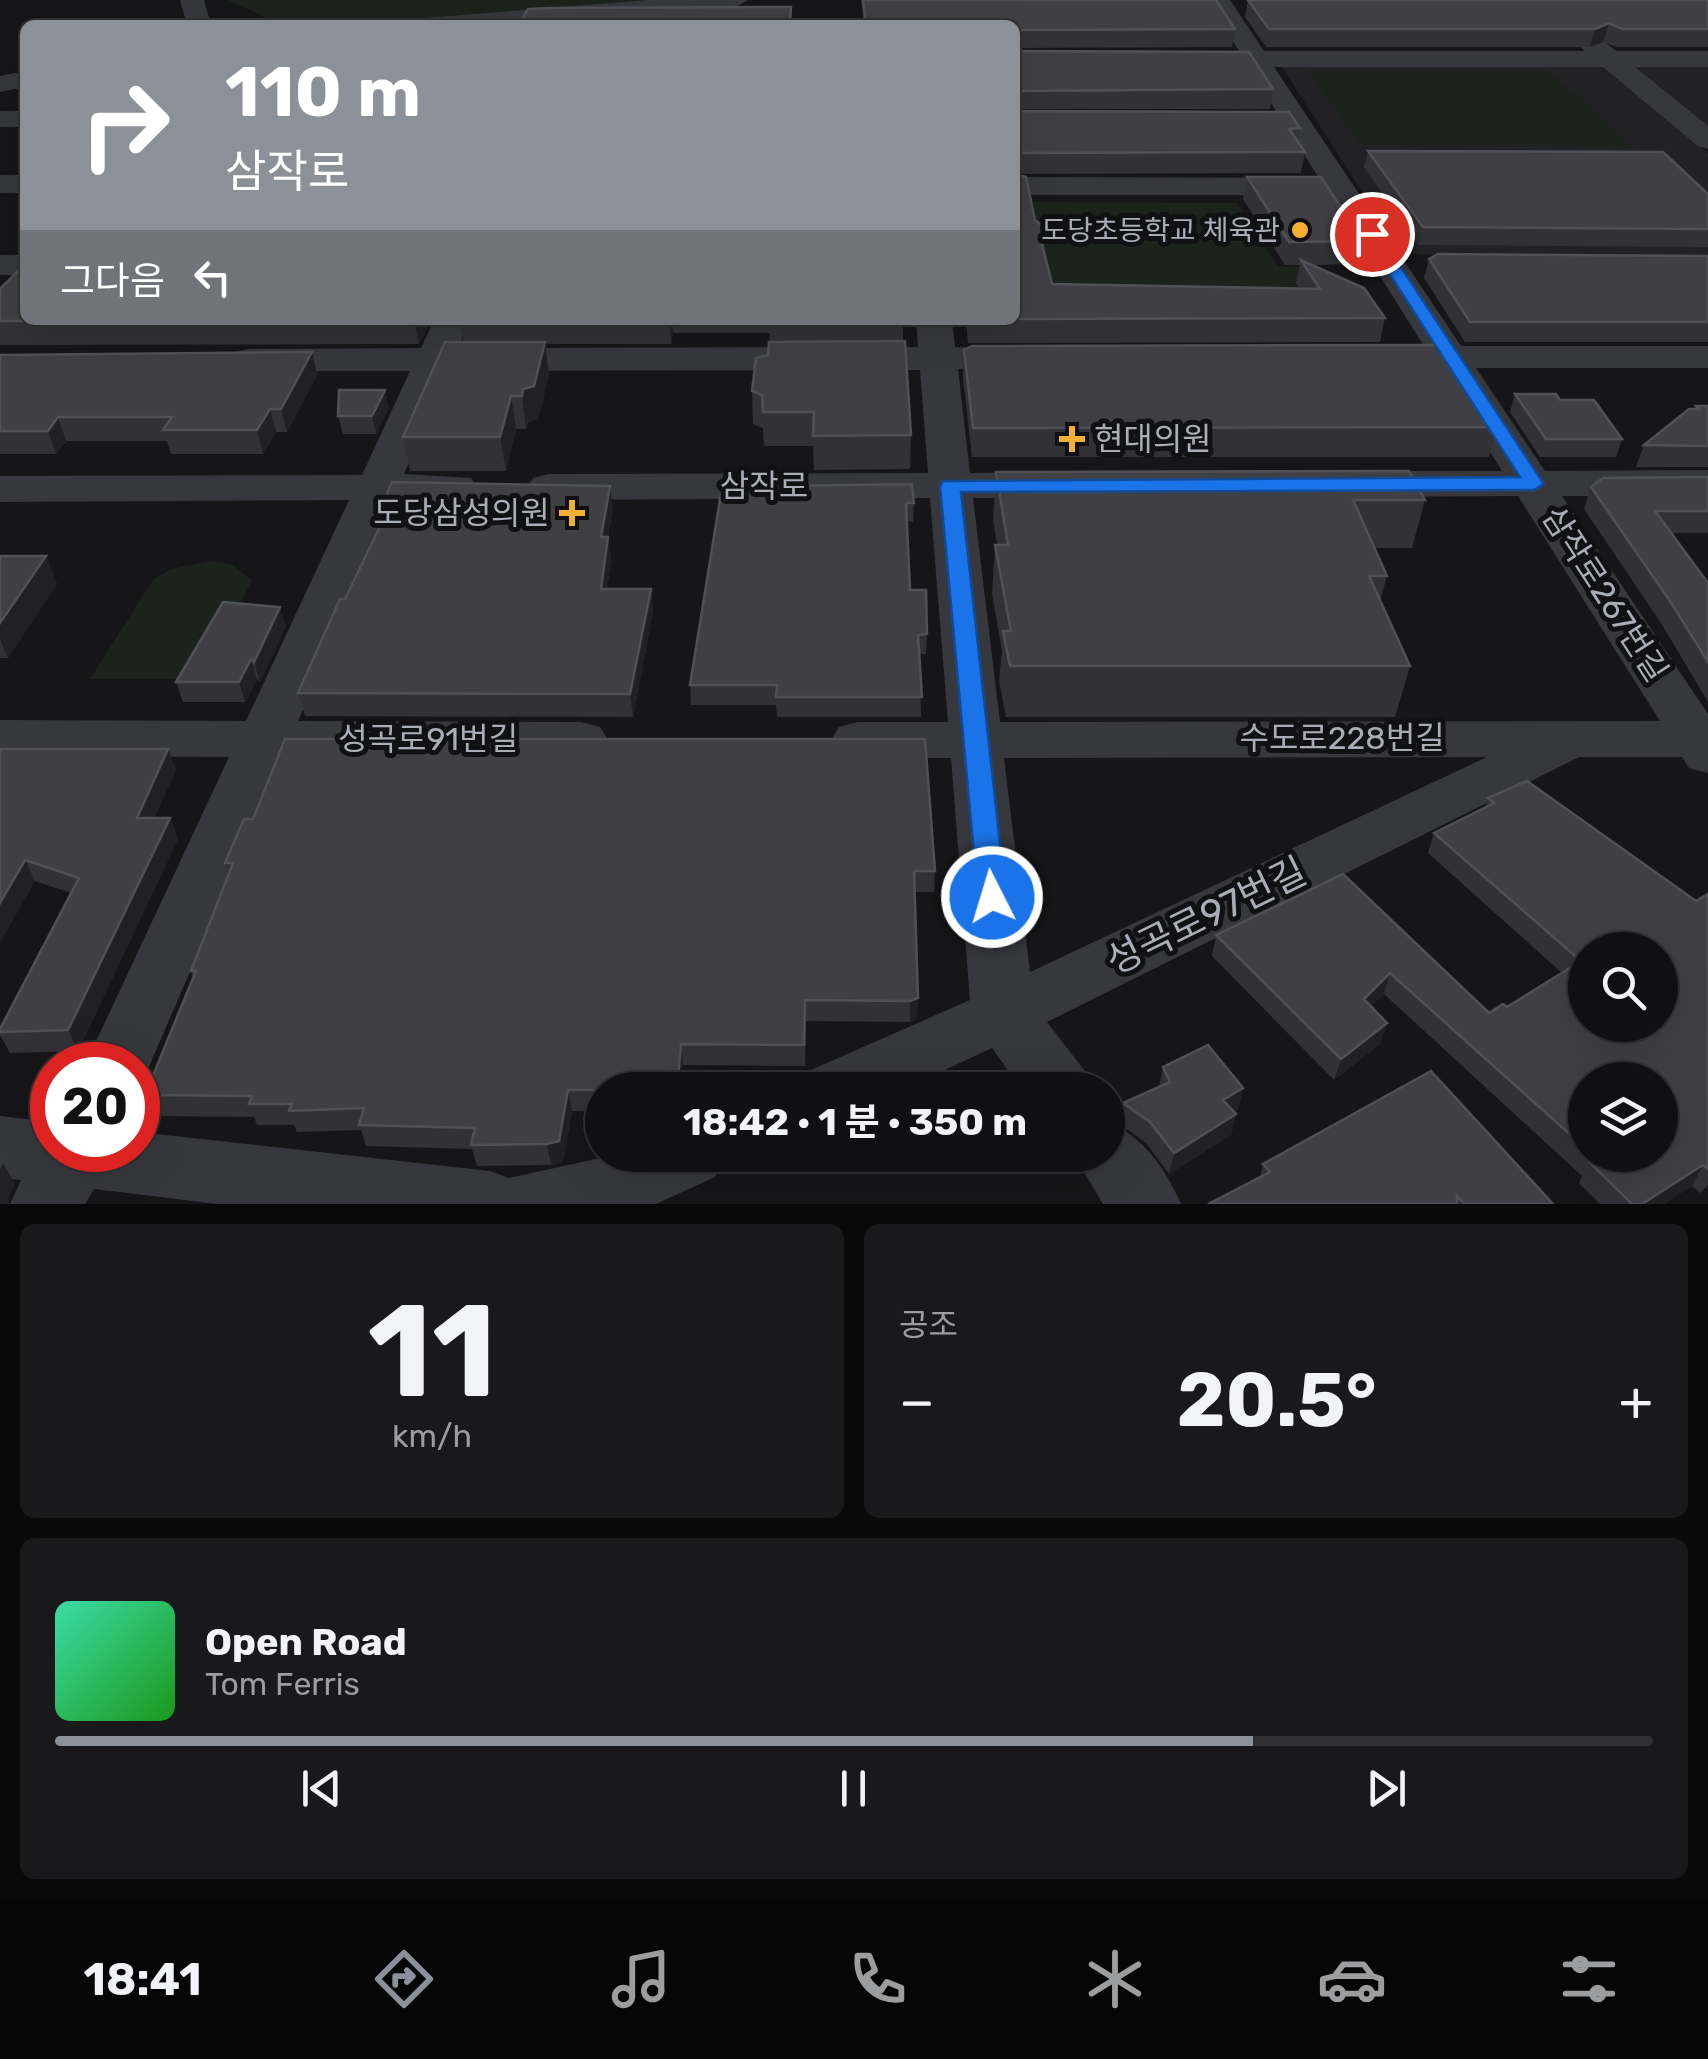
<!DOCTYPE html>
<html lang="ko">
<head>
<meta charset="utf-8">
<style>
  body { margin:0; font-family:Rubik,"Noto Sans KR",sans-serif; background:#19191b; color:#f1f3f6; height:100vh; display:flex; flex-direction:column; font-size:38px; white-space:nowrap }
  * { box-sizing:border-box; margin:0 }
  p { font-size:32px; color:#9c9d9f }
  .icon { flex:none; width:55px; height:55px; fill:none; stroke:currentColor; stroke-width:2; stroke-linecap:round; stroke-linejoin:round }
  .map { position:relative; height:1204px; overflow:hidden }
  .drawer { display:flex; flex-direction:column; gap:20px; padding:20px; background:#09090a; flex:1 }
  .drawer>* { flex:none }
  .top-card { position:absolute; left:20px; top:20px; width:1000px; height:305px; border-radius:15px; box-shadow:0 10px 40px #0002,0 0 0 2px #303032; background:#8c9099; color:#fff; overflow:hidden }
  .tools { position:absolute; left:1568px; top:932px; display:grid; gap:20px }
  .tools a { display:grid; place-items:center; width:110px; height:110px; border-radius:50%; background:#101012; box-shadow:0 10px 40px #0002,0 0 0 2px #303032; font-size:50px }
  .speed { position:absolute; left:30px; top:1042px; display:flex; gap:20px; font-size:50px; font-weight:700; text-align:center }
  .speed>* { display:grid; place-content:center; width:130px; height:130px; border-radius:50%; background:#101012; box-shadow:0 10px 40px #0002,0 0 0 2px #303032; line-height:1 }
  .speed .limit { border:15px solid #d22; background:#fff; color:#111 }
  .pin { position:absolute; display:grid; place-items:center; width:85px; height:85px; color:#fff; margin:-42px; border:5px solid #fff; border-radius:50%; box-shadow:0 2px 10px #0007 }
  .me { position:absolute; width:110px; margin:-55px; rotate:355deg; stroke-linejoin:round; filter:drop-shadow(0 0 8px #0008) }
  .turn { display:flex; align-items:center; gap:35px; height:210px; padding:0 40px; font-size:45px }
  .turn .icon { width:130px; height:130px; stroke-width:2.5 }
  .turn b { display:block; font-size:70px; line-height:85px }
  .then { display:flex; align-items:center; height:95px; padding:0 40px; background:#0003; gap:20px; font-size:38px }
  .big { font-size:75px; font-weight:700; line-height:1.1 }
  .drawer .card { flex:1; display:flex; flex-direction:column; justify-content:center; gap:15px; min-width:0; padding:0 35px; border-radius:15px; background:#19191b }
  .drawer .dial { align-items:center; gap:0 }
  .dial b { font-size:130px; line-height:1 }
  .song { display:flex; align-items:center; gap:30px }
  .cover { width:120px; height:120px; border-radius:15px; background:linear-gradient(135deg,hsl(160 70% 55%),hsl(120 70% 35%)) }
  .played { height:10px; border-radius:5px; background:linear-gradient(90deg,#8c9099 75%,#303032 75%) }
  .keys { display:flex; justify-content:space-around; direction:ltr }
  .heat { display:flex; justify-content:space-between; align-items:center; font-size:55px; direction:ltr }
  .drawer .tiles { flex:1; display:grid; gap:20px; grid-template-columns:1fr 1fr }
  .card:last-child { grid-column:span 2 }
  .trip { position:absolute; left:585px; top:1072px; width:540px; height:100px; border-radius:50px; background:#101012; box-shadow:0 10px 40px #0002,0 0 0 2px #303032; font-weight:700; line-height:100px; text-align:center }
  .dock { display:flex; height:160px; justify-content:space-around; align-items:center; background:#060607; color:#9c9d9f }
  .dock .icon { width:70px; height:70px }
  .dock .current { color:#8c9099 }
  .dock b { font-size:45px; color:#f1f3f6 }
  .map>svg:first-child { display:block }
</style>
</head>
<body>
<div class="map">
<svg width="1708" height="1204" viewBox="0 0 1708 1204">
  <rect width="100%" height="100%" fill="#161618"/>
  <path fill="#222225" d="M 1626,63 L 1708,63 L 1708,129 Z
    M 1280,64 L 1600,64 L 1708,153 L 1708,258 L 1402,254 Z"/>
  <path fill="#1c231d" d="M 228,0 L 681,0 L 377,25 L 264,25 L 273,21 Z
    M 1308,71 L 1549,71 L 1632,146 L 1361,145 Z
    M 1032,202 L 1237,203 L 1278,267 L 1298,266 L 1310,288 L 1052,288 Z
    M 212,561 L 233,565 L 252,581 L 200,679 L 90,679 L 153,580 L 171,569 Z"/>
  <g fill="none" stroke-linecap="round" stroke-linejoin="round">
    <path fill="#37383d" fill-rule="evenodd" d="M 180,0 L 204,0 L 211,25 L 187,25 Z
      M 649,0 L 748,0 L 736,7 L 514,25 L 413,25 L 425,18 Z
      M 1206,0 L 1230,0 L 1264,51 L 1585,51 L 1526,0 L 1552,0 L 1616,51 L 1708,51 L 1708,67 L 1635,67 L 1708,126 L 1708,149 L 1698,146 L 1603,67 L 1274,67 L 1461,346 L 1708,346 L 1708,368 L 1476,368 L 1545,471 L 1708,470 L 1708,496 L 1562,496 L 1708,714 L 1708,773 L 1689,768 L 1682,757 L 1579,757 L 1047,1022 L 1084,1070 L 1094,1090 L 1022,1090 L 992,1048 L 902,1090 L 801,1090 L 811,1070 L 970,1000 L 951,758 L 858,758 L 839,753 L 831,740 L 839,727 L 858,722 L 948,722 L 930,498 L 548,500 L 533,496 L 527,487 L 533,478 L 548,474 L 928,473 L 920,370 L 448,371 L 404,474 L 471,478 L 477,487 L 471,496 L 393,500 L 298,721 L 581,722 L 600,727 L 608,740 L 600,753 L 581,758 L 283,757 L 141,1085 L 138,1086 L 138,1065 L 85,1065 L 229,757 L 0,756 L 0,720 L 246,721 L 349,500 L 0,502 L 0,476 L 362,475 L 410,371 L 249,371 L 236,368 L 230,360 L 236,352 L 249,349 L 421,348 L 434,320 L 470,320 L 458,348 L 918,347 L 916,320 L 952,320 L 955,347 L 1039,350 L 1045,358 L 1039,366 L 958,369 L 970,473 L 1061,472 L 1076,476 L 1082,485 L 1076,494 L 1061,498 L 973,498 L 1000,722 L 1660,721 L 1518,496 L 1353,497 L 1338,493 L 1332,484 L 1338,475 L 1353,471 L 1502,471 L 1438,368 L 1370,365 L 1364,357 L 1370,349 L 1424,346 L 1325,189 L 1312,195 L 1015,195 L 1015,177 L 1319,178 L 1248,67 L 1224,64 L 1220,59 L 1224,54 L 1239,51 ZM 1487,757 L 1030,972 L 1004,758 Z
      M 25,71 L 25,87 L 0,92 L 0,76 Z
      M 0,111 L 25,111 L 25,127 L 0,127 Z
      M 0,175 L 25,175 L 25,193 L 0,193 Z
      M 0,255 L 25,255 L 25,275 L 0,275 Z
      M 0,1116 L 52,1122 L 52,1150 L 138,1150 L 138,1132 L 490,1171 L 509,1178 L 614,1155 L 725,1155 L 715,1177 L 656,1204 L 218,1204 L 94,1189 L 85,1204 L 10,1204 L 21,1180 L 0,1178 Z
      M 1108,1123 C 1145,1137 1165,1169 1181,1204 L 1103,1204 L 1074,1155 L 1108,1155 Z"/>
  </g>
  <path fill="#323236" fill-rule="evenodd" d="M 861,0 L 1216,0 L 1235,29 L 1232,47 L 1015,48 L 1015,25 L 864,25 Z
    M 1248,0 L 1708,0 L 1708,47 L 1617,47 L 1603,42 L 1590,47 L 1266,47 L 1245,17 Z
    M 1016,52 L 1273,89 L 1270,109 L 1015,109 Z
    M 1015,111 L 1300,128 L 1298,141 L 1305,152 L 1301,173 L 1016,174 L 1035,220 L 1045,228 L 1044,249 L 1052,284 L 1300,288 L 1296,283 L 1300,265 L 1285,265 L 1243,199 L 1247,177 L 1363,241 L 1358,264 L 1312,265 L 1385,318 L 1380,342 L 968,343 L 966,320 L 1015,320 Z
    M 1368,151 L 1708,194 L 1708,247 L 1419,245 L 1364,168 Z
    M 1708,256 L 1708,342 L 1465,342 L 1424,278 L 1429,259 Z
    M 0,289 L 25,320 L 432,320 L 419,344 L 0,345 Z
    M 460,320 L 903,320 L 903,341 L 911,435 L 910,469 L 814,470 L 813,446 L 764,446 L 763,428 L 753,424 L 752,391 L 768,355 L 770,333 L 673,333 L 671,344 L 545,344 L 549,375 L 538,419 L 528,422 L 526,429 L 516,429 L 506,471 L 410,471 L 403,437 L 463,342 Z
    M 964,350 L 1497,427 L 1489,457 L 972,457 L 963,378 Z
    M 312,352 L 317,375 L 287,432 L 276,432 L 263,454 L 171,454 L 167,441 L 66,441 L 56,454 L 0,454 L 0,355 Z
    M 1515,394 L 1560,400 L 1622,439 L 1616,457 L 1540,457 L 1510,412 Z
    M 1696,406 L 1708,406 L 1708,467 L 1636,467 L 1644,445 L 1695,409 Z
    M 389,408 L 376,434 L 343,434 L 338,416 Z
    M 996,472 L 1425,500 L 1412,548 L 1374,548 L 1387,576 L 1380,601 L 1410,666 L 1395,717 L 1006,717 L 999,681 L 1002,651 L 992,594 L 995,545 L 997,545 L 993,519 Z
    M 1708,477 L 1708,533 L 1671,533 L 1708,583 L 1708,702 L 1661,623 L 1584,509 L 1591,487 Z
    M 722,487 L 914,503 L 913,522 L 907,521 L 910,590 L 927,634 L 926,654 L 920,654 L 921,717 L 777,717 L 776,705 L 691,705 L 690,685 Z
    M 613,508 L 608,537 L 611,559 L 607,589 L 651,589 L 653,612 L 633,717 L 305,716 L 298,693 L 383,520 L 381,509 Z
    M 0,556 L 46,556 L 57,584 L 8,658 L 0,658 Z
    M 286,626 L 260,682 L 257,679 L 245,702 L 183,702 L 176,682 Z
    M 0,749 L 176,770 L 154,818 L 170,818 L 178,839 L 78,1051 L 10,1053 L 0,1035 L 0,1029 L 71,893 L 35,881 L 0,942 Z
    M 1488,798 L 1696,901 L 1708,894 L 1708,1185 L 1700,1193 L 1692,1186 L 1664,1204 L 1600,1204 L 1579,1183 L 1582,1176 L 1384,994 L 1371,1006 L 1387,1023 L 1380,1044 L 1334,1080 L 1212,956 L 1216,935 L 1343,874 L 1489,1013 L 1507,1007 L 1562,973 L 1428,853 L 1434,833 L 1485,808 ZM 1585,1080 L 1660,1155 L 1585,1155 Z
    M 225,863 L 935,871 L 934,892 L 914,892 L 917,1019 L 910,1022 L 806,1021 L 805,1066 L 683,1065 L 602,1090 L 602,1111 L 572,1111 L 563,1162 L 551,1165 L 477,1166 L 472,1149 L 366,1146 L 361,1130 L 297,1132 L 294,1125 L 257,1125 L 254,1117 L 155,1116 L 145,1095 L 193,978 L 191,971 L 229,875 Z
    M 1163,1067 L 1243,1088 L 1238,1109 L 1234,1111 L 1236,1114 L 1231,1135 L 1169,1174 L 1146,1143 L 1120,1124 L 1123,1103 L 1159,1087 Z
    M 1263,1164 L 1553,1204 L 1208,1204 L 1260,1177 Z"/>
  <path fill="#212124" d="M 1609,23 L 1603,42 L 1590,47 L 1595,29 Z
    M 414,320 L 432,320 L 419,344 Z
    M 670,320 L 672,320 L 673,333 L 671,344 Z
    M 545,342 L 549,375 L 538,419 L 528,422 L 526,429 L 522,396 L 523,389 Z
    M 312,352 L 317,375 L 287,432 L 281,409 Z
    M 385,390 L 389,408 L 376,434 L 372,416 Z
    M 511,396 L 516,429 L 506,471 L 500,437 Z
    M 270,409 L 276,432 L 263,454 L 257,430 Z
    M 58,417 L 66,441 L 56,454 L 48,431 Z
    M 610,486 L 613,508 L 604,559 L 601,537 Z
    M 608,537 L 611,559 L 604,612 L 601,589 Z
    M 46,556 L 57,584 L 8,658 L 0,639 L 0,623 Z
    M 651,589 L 653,612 L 633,717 L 630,694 Z
    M 280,607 L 286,626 L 260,682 L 254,662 Z
    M 251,659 L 257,679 L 245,702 L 239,682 Z
    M 168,749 L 176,770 L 145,839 L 137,818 Z
    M 170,818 L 178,839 L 78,1051 L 68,1030 Z
    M 25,860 L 35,881 L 0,942 L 0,903 Z
    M 1390,973 L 1384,994 L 1357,1020 L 1364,999 Z
    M 918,998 L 917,1019 L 910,1022 L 910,1001 Z
    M 1387,1023 L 1380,1044 L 1334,1080 L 1341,1059 Z
    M 681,1044 L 683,1065 L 681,1090 L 677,1090 Z
    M 1243,1088 L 1238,1109 L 1218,1121 L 1223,1100 Z
    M 568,1090 L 572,1111 L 563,1162 L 551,1165 L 547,1144 Z
    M 1236,1114 L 1231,1135 L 1169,1174 L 1174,1153 Z
    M 3,1163 L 15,1184 L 8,1200 L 10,1204 L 0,1204 L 0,1170 Z
    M 1703,1165 L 1692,1186 L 1664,1204 L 1642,1204 Z"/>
  <path fill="#3f3f44" stroke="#4f5156" stroke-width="2.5" fill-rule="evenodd" d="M 863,0 L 1216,0 L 1235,29 L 1015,30 L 1015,25 L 866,25 Z
    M 1248,0 L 1708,0 L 1708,29 L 1622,29 L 1609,23 L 1595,29 L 1269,29 Z
    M 791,7 L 790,25 L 352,25 L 520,24 L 528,9 L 552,8 Z
    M 1015,51 L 1249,52 L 1273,89 L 1015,91 Z
    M 1015,111 L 1289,112 L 1300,128 L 1289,129 L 1305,152 L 1015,153 Z
    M 1368,151 L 1663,152 L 1708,194 L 1708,229 L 1423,227 Z
    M 1015,174 L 1026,177 L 1035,220 L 1045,228 L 1041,240 L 1052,284 L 1320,289 L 1301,260 L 1364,288 L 1385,318 L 1015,319 Z
    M 1247,177 L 1321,177 L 1363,241 L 1289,242 Z
    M 1438,254 L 1708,256 L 1708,322 L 1470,322 L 1429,259 Z
    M 25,264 L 25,320 L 338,320 L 0,321 L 0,289 Z
    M 905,341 L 911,435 L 813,436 L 814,412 L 763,412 L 762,395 L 752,391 L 756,358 L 768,355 L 769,342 Z
    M 445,342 L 545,342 L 534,386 L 523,389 L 522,396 L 511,396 L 500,437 L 403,437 Z
    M 1439,345 L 1497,427 L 973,428 L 964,350 L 972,346 Z
    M 312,352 L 281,409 L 270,409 L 257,430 L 163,430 L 172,417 L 58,417 L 48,431 L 0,431 L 0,355 Z
    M 339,390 L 385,390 L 372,416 L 338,416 Z
    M 1515,394 L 1556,394 L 1560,400 L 1594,400 L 1622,439 L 1546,439 Z
    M 1696,406 L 1708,406 L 1708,446 L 1644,445 L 1689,409 L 1699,409 Z
    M 1409,471 L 1425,500 L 1353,500 L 1387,576 L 1369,576 L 1410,666 L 1010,666 L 1003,631 L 1011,631 L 995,545 L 1008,545 L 996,472 Z
    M 1708,477 L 1708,511 L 1655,511 L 1708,583 L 1708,662 L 1670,601 L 1591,487 L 1603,478 Z
    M 392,482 L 610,486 L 601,537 L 608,537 L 601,589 L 651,589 L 630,694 L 298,693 L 340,599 L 345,599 L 388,510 L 381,509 Z
    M 912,484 L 914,503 L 906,503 L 910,590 L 926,590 L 927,634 L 918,635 L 922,697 L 776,697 L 777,685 L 690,685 L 722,487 Z
    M 0,556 L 46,556 L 0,623 Z
    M 223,602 L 280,607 L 254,662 L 251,659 L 239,682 L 176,682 Z
    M 285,739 L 925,739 L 935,871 L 914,871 L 918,998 L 910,1001 L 805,1000 L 804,1045 L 681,1044 L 677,1090 L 568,1090 L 559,1141 L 547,1144 L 471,1145 L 475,1128 L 359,1125 L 364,1108 L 289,1111 L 292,1104 L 249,1104 L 252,1096 L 145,1095 L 196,971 L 191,971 L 233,863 L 225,863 L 244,819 L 253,819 Z
    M 0,749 L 168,749 L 137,818 L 170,818 L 68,1030 L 0,1032 L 0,1029 L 79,878 L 25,860 L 0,903 Z
    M 1527,781 L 1696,901 L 1708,894 L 1708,1169 L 1703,1165 L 1642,1204 L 1632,1204 L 1589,1162 L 1595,1158 L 1592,1155 L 1660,1155 L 1660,1080 L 1585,1080 L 1585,1148 L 1390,973 L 1364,999 L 1387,1023 L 1341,1059 L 1216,935 L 1343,874 L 1489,1013 L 1503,1004 L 1507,1007 L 1581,961 L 1434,833 L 1494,803 L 1488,798 ZM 1585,950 L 1660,950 L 1660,1025 L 1585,1025 Z
    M 1208,1045 L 1243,1088 L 1223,1100 L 1236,1114 L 1174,1153 L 1150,1122 L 1123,1103 L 1170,1082 L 1163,1067 Z
    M 1431,1071 L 1553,1204 L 1464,1204 L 1457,1196 L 1457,1204 L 1208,1204 L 1270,1172 L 1263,1164 Z"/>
  <path fill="#1a73e8" stroke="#114b97" stroke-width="2.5" d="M 1366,231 L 1377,231 L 1544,484 L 1534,490 L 961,492 L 1006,897 L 1002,905 L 992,908 L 982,905 L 978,897 L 940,486 L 943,481 L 1520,477 L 1364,234 Z"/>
  <g fill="#f2b134" stroke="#111113" stroke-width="4">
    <circle cx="1300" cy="230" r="10"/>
    <path d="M1067 424h10v10h10v10h-10v10h-10v-10h-10v-10h10z"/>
    <path d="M567 498h10v10h10v10h-10v10h-10v-10h-10v-10h10z"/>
  </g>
  <g text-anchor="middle" stroke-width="10" stroke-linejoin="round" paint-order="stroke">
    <g font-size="28" fill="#a8adb8" stroke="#111113" text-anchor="end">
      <text x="1280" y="240">도당초등학교 체육관</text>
    </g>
    <g font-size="32" fill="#a8adb8" stroke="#111113" text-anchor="start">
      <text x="1094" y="450">현대의원</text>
      <text x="550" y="524" text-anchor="end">도당삼성의원</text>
    </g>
    <g font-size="32" fill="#a8adb8" stroke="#111113">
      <text x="764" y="497">삼작로</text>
      <text transform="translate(1605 594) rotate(57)" y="11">삼작로267번길</text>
      <text x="1342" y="749">수도로228번길</text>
      <text x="428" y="750">성곡로91번길</text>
    </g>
    <g font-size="38" fill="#a8adb8" stroke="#111113">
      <text transform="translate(1206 916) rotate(-26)" y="13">성곡로97번길</text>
    </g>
  </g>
</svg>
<div class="tools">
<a><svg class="icon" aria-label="search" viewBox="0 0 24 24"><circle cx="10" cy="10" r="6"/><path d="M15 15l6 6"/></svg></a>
<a><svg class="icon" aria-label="layers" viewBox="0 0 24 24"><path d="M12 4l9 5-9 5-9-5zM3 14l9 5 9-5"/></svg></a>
</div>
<div class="speed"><div class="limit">20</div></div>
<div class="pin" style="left:1372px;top:234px;background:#d93025"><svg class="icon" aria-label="arrive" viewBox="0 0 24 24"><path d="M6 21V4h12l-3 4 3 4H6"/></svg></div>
<svg class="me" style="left:992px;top:897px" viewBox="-20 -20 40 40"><circle r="17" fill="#1a73e8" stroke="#fff" stroke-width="3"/><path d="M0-11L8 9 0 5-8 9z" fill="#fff"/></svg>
<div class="trip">18:42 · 1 분 · 350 m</div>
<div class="top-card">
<div class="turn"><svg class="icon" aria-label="right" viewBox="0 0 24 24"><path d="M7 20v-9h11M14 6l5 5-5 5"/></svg><div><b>110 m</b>삼작로</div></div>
<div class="then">그다음<svg class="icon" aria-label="left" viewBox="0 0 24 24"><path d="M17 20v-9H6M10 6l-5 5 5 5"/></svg></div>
</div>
</div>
<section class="drawer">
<div class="tiles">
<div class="card dial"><b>11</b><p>km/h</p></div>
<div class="card"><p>공조</p>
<div class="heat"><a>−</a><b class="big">20.5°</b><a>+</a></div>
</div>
<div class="card">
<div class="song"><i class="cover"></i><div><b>Open Road</b><p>Tom Ferris</p></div></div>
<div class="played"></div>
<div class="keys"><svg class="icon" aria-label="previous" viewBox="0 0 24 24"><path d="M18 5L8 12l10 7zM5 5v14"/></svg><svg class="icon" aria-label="pause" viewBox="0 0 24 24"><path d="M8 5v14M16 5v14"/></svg><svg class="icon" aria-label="next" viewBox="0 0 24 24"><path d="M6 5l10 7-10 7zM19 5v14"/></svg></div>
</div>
</div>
</section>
<nav class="dock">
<b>18:41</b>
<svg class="icon current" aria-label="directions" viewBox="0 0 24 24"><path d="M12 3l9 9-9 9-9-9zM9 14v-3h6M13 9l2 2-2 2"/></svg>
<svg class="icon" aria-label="music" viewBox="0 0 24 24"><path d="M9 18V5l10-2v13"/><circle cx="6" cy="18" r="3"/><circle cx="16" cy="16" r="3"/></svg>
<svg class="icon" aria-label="phone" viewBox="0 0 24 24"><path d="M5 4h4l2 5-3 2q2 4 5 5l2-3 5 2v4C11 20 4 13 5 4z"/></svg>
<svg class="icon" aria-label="climate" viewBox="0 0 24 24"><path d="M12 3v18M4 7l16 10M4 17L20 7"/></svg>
<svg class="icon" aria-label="car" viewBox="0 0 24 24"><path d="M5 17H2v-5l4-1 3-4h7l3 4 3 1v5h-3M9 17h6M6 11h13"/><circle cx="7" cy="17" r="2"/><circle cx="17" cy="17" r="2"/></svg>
<svg class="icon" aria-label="filters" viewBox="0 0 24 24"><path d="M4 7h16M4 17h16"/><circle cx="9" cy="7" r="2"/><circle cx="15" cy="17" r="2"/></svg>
</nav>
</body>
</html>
